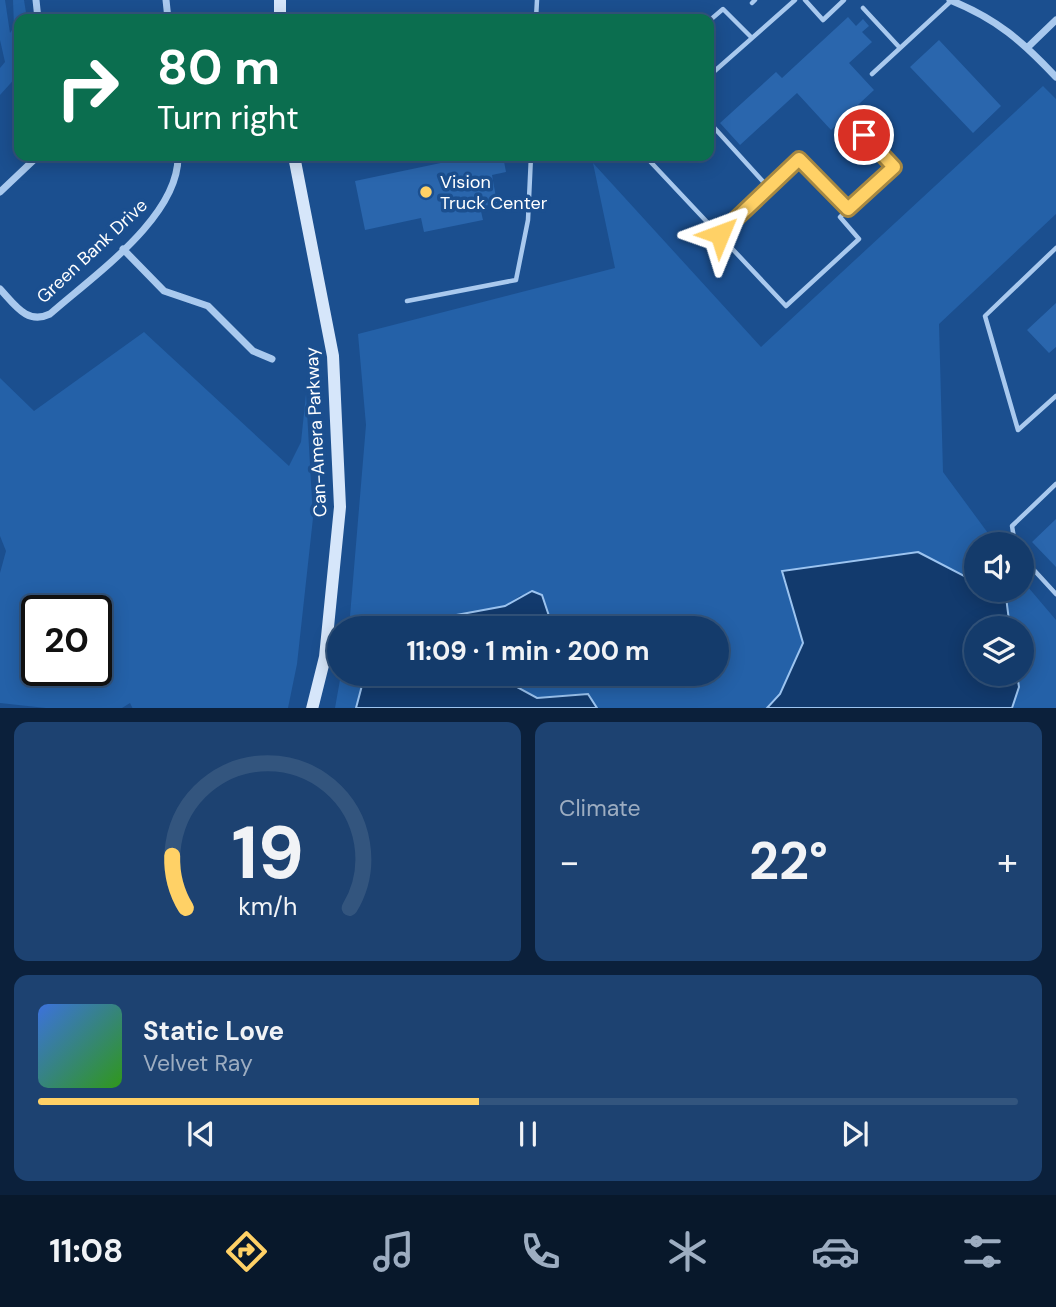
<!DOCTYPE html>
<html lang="en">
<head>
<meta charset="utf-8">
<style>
  body { margin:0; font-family:"DM Sans",sans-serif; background:#1d4271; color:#f1f3f6; height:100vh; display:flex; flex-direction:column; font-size:26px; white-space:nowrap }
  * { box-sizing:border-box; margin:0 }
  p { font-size:23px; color:#9dadc1 }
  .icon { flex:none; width:38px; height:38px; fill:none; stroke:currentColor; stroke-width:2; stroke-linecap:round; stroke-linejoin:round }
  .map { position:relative; height:708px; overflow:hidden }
  .side { display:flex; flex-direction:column; gap:14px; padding:14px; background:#0b203b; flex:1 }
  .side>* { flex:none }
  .banner { position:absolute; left:14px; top:14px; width:700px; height:147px; border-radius:14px; box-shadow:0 4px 18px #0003,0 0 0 2px #33557e; background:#0b6e4f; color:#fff; overflow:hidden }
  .tools { position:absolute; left:964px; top:532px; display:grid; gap:14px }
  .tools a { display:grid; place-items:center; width:70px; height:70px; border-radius:50%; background:#143b6b; box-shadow:0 4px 18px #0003,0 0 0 2px #33557e; font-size:35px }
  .speed { position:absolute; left:21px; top:595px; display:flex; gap:14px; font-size:35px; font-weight:700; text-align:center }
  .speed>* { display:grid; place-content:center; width:91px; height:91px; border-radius:50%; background:#143b6b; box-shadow:0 4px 18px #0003,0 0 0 2px #33557e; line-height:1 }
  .speed .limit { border:4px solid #111; border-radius:10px; background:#fff; color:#111 }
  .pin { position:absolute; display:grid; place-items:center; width:60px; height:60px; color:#fff; margin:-30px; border:4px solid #fff; border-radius:50%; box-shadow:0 2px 7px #0007 }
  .me { position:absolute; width:77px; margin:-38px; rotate:46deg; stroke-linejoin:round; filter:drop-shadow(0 0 5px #0008) }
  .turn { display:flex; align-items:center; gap:24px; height:147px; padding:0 28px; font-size:32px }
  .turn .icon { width:91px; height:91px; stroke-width:2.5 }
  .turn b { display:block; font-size:49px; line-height:60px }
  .big { font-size:52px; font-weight:700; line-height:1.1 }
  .side .widget { flex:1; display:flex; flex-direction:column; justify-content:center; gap:10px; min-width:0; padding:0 24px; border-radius:14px; background:#1d4271 }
  .side .dial { align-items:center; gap:0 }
  .dial svg { height:182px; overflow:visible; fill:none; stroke:#33557e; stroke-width:7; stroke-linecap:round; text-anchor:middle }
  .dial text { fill:#f1f3f6; stroke:none }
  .song { display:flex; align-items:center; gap:21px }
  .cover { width:84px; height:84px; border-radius:10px; background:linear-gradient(135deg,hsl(220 70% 55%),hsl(110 70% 35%)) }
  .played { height:7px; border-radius:4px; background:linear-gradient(90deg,#ffd166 45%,#33557e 45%) }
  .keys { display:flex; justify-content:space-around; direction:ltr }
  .heat { display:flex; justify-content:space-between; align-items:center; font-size:38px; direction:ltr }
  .side .tiles { flex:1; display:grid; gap:14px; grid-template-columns:1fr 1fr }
  .widget:last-child { grid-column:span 2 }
  .trip { position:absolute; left:327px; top:616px; width:402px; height:70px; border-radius:35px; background:#143b6b; box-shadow:0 4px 18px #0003,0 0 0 2px #33557e; font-weight:700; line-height:70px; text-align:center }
  .menu { display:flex; height:112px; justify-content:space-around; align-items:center; background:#08182b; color:#9dadc1 }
  .menu .icon { width:49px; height:49px }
  .menu .selected { color:#ffd166 }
  .menu b { font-size:32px; color:#f1f3f6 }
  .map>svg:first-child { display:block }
</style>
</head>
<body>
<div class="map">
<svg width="1056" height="709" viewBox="0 0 1056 709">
  <rect width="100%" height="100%" fill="#1b4f8f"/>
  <path fill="#2461a8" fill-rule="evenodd" d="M 0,0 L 5,0 L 10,33 L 14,27 L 13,0 L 24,0 L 27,19 L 19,19 L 19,74 L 0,95 L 0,68 L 5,62 L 0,40 Z
    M 1043,86 L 1056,99 L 1056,214 L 939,324 L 943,472 L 996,544 L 976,544 L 976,582 L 918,552 L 782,571 L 803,643 L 780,694 L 767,708 L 597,709 L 587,694 L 537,698 L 493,674 L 718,674 L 718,628 L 553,628 L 521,595 L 505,606 L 451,616 L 420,627 L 396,624 L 388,628 L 349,628 L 366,425 L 358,334 L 615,268 L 593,163 L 761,347 Z
    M 144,332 L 289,466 L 301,442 L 306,394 L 313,518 L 297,664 L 288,708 L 133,709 L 130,703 L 122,708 L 55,709 L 0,703 L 0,573 L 6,551 L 0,536 L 0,378 L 34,411 ZM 37,611 L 96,611 L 96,670 L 37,670 Z
    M 1022,580 L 1056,620 L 1056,708 L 1012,708 L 1019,687 L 1017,674 L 1022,674 L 1022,628 L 1010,628 L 1006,597 L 991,590 L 1022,590 Z
    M 341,674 L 365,674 L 356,708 L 335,708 Z"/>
  <path fill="#123a6d" stroke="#9cc4f0" stroke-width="2" d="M 918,552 L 976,582 L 976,590 L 991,590 L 1006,597 L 1010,628 L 976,628 L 976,674 L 1017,674 L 1019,687 L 1012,708 L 767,708 L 780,694 L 803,643 L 782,571 Z
    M 532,591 L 542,595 L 553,628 L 388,628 L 396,624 L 420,627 L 451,616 L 505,606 Z
    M 365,674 L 493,674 L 537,698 L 588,694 L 597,708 L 356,708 Z"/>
  <path fill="#2a66ad" d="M 848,17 L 856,26 L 863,19 L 869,26 L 862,32 L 872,42 L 849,63 L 874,90 L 831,130 L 797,93 L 740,145 L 720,123 L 776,72 L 782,78 Z
    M 939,40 L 1001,106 L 973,133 L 910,67 Z
    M 474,156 L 503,156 L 506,172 L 492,175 L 497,203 L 480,207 L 483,220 L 424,232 L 421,218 L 365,230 L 355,181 Z
    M 1056,303 L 1056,347 L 1049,353 L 1027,330 Z
    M 1056,519 L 1056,567 L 1032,542 Z"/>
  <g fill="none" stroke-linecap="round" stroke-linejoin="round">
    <path stroke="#a9c9ee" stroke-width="4.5" d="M 805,0 L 823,20 L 844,0
      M 752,3 L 755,0
      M 863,8 L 900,48
      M 536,19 L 537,0
      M 709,21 L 723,9 L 751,37
      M 872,74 L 951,1
      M 709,76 L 795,0
      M 709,122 L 768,187
      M 645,156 L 786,306 L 859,239 L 840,217 L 848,209
      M 720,234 L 798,159 L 848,209 L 894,167 L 864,135
      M 1056,248 L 985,316 L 1018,430 L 1056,396
      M 407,301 L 516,280 L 528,220 L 531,156
      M 1015,544 L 1012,526 L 1056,484
      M 1022,557 L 1056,594"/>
    <path stroke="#a9c9ee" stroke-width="7" d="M 36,0 L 38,19
      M 166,0 L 168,19
      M 950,0 C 997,19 1022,41 1056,77
      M 1028,47 L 1056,20
      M 0,192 L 38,156
      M 123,249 L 164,291 L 208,306 L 253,351 L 272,359
      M 0,289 C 15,305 27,325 50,314 C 93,276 179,217 178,156"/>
    <path stroke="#d6e6fa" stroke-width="12" d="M 280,0 L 280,19
      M 294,156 L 333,356 L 340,507 L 325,657 L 312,709"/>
  </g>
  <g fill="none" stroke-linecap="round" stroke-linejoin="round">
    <g stroke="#a68842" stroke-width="18">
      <path id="route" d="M 720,234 L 799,159 L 848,209 L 894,167 L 864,135"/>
    </g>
    <use href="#route" stroke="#ffd166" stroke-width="12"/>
  </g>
  <circle fill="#ffd166" stroke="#1b4f8f" stroke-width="2.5" cx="426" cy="192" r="7"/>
  <g text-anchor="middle" stroke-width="7" stroke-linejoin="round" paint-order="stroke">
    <g font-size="18" fill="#fff" stroke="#1b4f8f" text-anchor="start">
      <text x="440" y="188">Vision<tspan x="440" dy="21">Truck Center</tspan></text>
    </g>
    <g font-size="18" fill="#fff" stroke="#1b4f8f">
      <text transform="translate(92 251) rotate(-43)" y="6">Green Bank Drive</text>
      <text transform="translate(316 432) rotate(-93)" y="6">Can-Amera Parkway</text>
    </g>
  </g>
</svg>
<div class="tools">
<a><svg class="icon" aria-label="sound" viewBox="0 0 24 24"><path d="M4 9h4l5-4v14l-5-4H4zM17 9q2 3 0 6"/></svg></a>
<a><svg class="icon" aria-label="layers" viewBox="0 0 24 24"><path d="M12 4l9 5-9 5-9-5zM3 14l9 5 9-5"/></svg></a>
</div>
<div class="speed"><div class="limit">20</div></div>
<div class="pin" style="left:864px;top:135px;background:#d93025"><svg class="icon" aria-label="arrive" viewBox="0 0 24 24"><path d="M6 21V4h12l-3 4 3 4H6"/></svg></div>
<svg class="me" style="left:720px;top:234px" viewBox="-20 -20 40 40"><path d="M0-17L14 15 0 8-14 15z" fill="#ffd166" stroke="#fff" stroke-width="4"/></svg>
<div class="trip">11:09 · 1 min · 200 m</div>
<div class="banner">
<div class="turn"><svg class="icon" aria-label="right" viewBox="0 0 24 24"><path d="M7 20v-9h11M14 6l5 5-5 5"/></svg><div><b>80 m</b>Turn right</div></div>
</div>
</div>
<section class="side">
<div class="tiles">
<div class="widget dial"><svg viewBox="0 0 100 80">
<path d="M14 69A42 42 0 1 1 86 69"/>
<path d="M14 69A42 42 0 0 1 8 46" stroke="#ffd166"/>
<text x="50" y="56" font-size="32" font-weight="700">19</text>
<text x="50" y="72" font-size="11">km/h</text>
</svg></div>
<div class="widget"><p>Climate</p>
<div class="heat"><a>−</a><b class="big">22°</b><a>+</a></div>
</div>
<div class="widget">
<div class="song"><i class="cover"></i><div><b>Static Love</b><p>Velvet Ray</p></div></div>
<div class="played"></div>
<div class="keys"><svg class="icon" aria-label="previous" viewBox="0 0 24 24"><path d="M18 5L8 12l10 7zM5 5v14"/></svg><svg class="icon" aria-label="pause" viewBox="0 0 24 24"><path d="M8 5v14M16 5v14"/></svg><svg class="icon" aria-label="next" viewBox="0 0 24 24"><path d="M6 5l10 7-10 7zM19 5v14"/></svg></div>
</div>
</div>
</section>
<nav class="menu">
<b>11:08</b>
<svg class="icon selected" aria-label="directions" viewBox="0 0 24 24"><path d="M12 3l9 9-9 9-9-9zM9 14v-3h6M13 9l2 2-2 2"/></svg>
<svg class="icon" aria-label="music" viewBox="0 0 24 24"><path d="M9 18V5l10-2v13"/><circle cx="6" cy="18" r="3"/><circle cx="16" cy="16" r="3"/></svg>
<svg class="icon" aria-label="phone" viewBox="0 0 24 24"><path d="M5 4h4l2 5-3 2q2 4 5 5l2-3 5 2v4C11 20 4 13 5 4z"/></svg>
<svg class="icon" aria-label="climate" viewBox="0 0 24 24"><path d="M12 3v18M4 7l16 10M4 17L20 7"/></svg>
<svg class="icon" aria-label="car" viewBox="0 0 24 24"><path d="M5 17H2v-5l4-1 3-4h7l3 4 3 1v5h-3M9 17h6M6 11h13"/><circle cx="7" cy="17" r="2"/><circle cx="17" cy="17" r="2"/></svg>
<svg class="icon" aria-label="filters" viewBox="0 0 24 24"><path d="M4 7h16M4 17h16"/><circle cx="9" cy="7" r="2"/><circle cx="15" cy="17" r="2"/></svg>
</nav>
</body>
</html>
